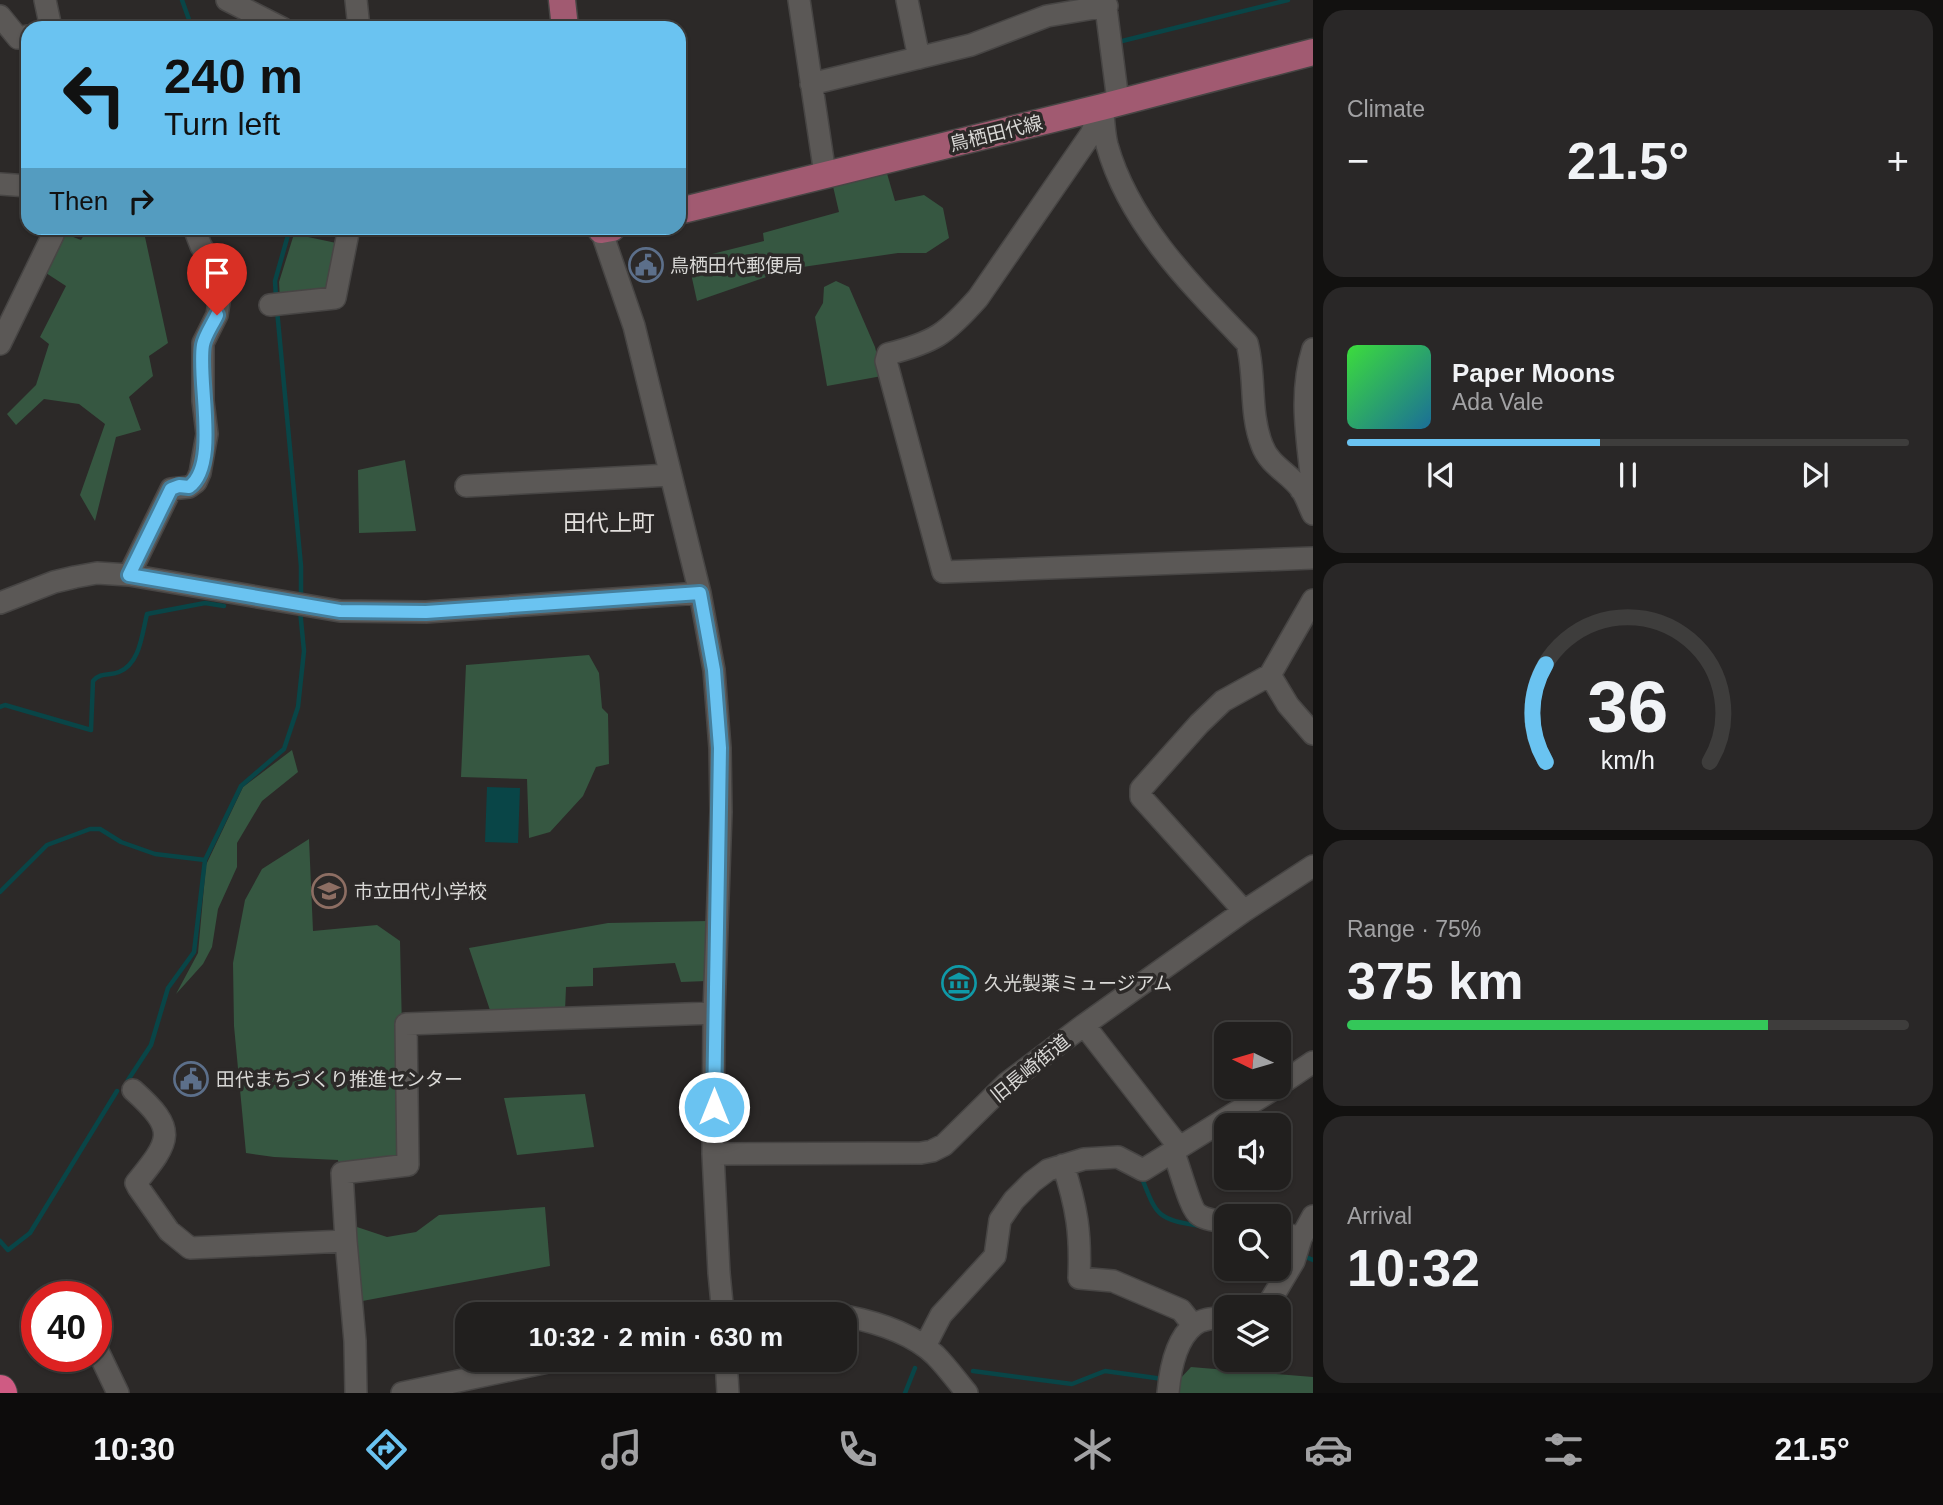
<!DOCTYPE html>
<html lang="en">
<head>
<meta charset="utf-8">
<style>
  body { margin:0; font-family:Helvetica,"Noto Sans JP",sans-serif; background:#292727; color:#f1f3f6; height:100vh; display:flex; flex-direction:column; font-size:26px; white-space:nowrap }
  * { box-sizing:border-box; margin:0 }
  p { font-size:23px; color:#a2a2a4 }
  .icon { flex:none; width:38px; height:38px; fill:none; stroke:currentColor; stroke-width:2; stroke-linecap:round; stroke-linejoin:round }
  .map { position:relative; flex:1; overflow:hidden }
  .panel { display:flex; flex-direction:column; gap:10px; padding:10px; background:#121110; width:630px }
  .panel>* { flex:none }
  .top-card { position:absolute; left:21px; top:21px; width:665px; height:214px; border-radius:21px; box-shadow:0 2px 5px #0004,0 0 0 2px #3e3d3c; background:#6ac3f1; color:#111; overflow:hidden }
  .needle { width:46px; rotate:275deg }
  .buttons { position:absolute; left:1214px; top:1022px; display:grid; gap:14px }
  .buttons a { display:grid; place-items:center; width:77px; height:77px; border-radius:14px; background:#211f1e; box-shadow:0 2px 5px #0004,0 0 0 2px #3e3d3c; font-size:35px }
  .speed { position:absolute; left:21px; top:1281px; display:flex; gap:14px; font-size:35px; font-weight:700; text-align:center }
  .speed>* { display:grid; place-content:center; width:91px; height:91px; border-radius:50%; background:#211f1e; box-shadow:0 2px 5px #0004,0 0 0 2px #3e3d3c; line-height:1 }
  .speed .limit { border:10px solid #d22; background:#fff; color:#111 }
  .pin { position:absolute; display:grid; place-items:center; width:60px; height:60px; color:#fff; margin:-72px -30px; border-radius:50% 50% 50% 0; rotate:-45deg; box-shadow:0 0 7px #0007 }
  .pin .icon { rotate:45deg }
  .me { position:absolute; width:77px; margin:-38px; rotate:0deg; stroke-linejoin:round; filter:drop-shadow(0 0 5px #0008) }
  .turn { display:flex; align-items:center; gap:24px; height:147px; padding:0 28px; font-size:32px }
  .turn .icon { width:91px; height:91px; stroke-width:2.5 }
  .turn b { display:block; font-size:49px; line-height:60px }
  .then { display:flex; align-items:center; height:66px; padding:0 28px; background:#0003; gap:14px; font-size:26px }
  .big { font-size:52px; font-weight:600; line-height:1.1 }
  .panel .card { flex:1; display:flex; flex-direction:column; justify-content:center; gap:10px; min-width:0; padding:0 24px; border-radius:21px; background:#292727 }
  .panel .dial { align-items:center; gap:0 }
  .dial svg { height:182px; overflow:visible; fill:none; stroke:#3e3d3c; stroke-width:7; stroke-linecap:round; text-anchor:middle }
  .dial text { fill:#f1f3f6; stroke:none }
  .song { display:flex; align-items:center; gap:21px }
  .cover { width:84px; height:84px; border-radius:10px; background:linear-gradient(135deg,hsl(120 70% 55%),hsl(200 70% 35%)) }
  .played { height:7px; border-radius:4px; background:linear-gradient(90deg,#6ac3f1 45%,#3e3d3c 45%) }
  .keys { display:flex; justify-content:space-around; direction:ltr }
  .heat { display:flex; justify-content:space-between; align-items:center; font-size:38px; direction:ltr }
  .charge { height:10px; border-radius:5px; background:linear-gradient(90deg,#34c759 75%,#3e3d3c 0) }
  .trip { position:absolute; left:455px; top:1302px; width:402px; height:70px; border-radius:21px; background:#211f1e; box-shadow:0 2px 5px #0004,0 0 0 2px #3e3d3c; font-weight:600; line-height:70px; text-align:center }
  .dock { display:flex; height:112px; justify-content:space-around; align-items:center; background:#0d0c0c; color:#a2a2a4 }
  .dock .icon { width:49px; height:49px }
  .dock .on { color:#6ac3f1 }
  .dock b { font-size:32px; color:#f1f3f6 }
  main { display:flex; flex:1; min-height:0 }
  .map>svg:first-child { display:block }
</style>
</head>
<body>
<main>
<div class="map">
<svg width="1313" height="1393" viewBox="0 0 1313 1393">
  <rect width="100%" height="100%" fill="#2c2928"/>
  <path fill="#365741" d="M 886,170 L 895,201 L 924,195 L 943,208 L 949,238 L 926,253 L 898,253 L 789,269 L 697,301 L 688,260 L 764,241 L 763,233 L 839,212 L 832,182 Z
    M 88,228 L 138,228 L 145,237 L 168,343 L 149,356 L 153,376 L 129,397 L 141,430 L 116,437 L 95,521 L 80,495 L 105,424 L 79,404 L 44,399 L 16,425 L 7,414 L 36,385 L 49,344 L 40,337 L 66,286 L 46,273 L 63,233 L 81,240 Z
    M 294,234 L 341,244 L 332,292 L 280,300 L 279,282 Z
    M 836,281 L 849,287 L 875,347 L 882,376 L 827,386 L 815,317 L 823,303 L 824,287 Z
    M 405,460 L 416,531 L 359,533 L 358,470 Z
    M 589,655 L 599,673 L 602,708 L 608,714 L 609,764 L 596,767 L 583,796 L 550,832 L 529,838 L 527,779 L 461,777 L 466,665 Z
    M 292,750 L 298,772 L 262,801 L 237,843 L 237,867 L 218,909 L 212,947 L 203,964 L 176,994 L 198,953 L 206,865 L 243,787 Z
    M 309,839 L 313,931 L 377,925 L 400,941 L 405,1162 L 339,1169 L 338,1160 L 274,1157 L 246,1153 L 234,1026 L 233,963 L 245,900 L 262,869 Z
    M 708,921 L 707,981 L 681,982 L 675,963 L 593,968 L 593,986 L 566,987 L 565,1011 L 493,1019 L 469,948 L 608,923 Z
    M 585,1094 L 594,1147 L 517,1155 L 504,1098 Z
    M 545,1207 L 550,1266 L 357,1302 L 351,1225 L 387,1237 L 416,1232 L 439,1215 Z
    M 1191,1367 L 1313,1377 L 1313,1393 L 1178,1393 L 1179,1380 Z"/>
  <path fill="#094547" d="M 487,787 L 520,788 L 518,843 L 485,842 Z"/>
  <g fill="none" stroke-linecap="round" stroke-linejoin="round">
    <path stroke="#094547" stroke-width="4.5" d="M 182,0 L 192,28
      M 1118,42 L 1288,0
      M 276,298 L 275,281 L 290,228
      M 277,310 L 301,566 L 301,598
      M 0,707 L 5,705 L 91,730 L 93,681 C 101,672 109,676 119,672 C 140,664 142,634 147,614 L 205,603 L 224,606
      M 0,892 L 47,845 L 90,829 L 100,829 L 121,842 L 155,854 L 205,860 L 241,786 L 284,749 L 298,707 L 304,651 L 300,610
      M 128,1080 L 151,1045 L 168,988 L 194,952 L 205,860
      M 1141,1176 C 1157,1216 1156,1219 1200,1226
      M 0,1241 L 8,1250 L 30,1233 L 117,1091
      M 1303,1256 L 1313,1260
      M 973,1371 L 1072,1384 L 1105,1371 L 1163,1379 L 1163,1378
      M 905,1393 L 915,1368"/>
    <g stroke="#474544" stroke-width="24">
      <path id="minor" d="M 45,0 L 51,28
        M 227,0 L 282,28
        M 356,0 L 359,28
        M 799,0 L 825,174
        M 907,0 L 919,58
        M 1105,0 L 1118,101
        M 0,16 L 18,38 L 28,36
        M 811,84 L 971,45 L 1047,16 L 1107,6
        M 1102,107 L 1091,134 L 978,298 C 946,334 935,342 888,354 L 886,361 L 943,572 L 1313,558
        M 1102,107 C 1104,120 1104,133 1107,145 C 1129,224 1192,286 1247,343 C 1256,376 1249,412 1262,445 C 1269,465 1289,473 1301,489 C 1306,496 1309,506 1313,514
        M 0,184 L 28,186
        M 601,230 L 634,326 L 700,593 L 714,670 L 720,748 L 721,812 L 714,1013 L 713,1154 L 719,1273 L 723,1314
        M 270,305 L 335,298 L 349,228
        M 0,344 L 53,235 L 54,228
        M 466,486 L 670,475
        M 1301,490 L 1312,482 C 1307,437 1299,393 1313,349
        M 129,575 L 171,489 L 189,487 L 196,482 L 200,473 L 207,434 L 203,401 L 203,343 L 217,315 L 221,290 L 213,264 L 201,246 L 194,228
        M 1313,600 L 1270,675 L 1288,705 L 1313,734
        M 0,603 L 54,582 L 75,577 L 97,573 L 129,575 L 340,611 L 426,612 L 700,593
        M 1244,911 L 1141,797 L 1141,789 L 1199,724 L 1223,701 L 1270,675
        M 1084,1025 L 1179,1147
        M 1279,1085 L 1313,1062
        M 133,1090 C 178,1130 171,1140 136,1183 L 138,1187 L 169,1231 L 190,1248 L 346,1241 L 355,1341 L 356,1393
        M 1173,1151 C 1179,1164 1190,1210 1199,1215 C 1206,1220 1218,1221 1227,1222
        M 713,1154 L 921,1153 L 932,1151 L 944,1145 L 1007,1083 L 1084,1025 L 1244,911 L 1313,866
        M 1063,1165 C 1077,1207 1081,1234 1079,1278 L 1113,1281 L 1181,1310 L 1193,1325
        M 1279,1232 L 1301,1238
        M 346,1241 L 342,1173 L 408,1165 L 406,1024 L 714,1013
        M 1263,1307 L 1269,1303 L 1294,1261 L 1301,1238 L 1313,1216
        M 769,1314 L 804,1312 L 830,1314
        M 845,1316 C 876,1322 912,1333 935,1355 C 947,1367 957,1381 967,1393
        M 925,1346 L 941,1315 L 995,1256 L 1000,1220 L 1014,1200 L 1032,1182 L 1048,1170 L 1084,1159 L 1118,1157 L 1143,1170 L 1277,1087
        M 96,1347 L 118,1393
        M 726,1360 L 728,1393
        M 402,1393 L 557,1360
        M 1168,1393 C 1170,1371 1175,1340 1194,1325 C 1203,1318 1216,1318 1227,1317"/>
    </g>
    <g stroke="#474544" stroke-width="29">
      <path id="major" d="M 562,0 L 565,28
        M 679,211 L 1102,107 L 1313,52
        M 600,228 L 601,230 L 612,228"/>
    </g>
    <g stroke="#474544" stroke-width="34">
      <path id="highway" d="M 0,1391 L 1,1393"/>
    </g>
    <use href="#minor" stroke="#5b5856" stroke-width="21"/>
    <use href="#major" stroke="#a15a71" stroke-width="26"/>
    <use href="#highway" stroke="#cf5b83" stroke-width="32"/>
  </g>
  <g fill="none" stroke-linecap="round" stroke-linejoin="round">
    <g stroke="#457f9d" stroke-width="18">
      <path id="route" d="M 217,315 C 213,324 205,335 203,345 C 197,380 220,465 189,487 L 179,486 L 171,489 L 129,575 L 340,611 L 426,612 L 700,593 L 714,670 L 720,748 L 714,1107"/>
    </g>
    <use href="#route" stroke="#6ac3f1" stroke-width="12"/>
  </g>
  <defs>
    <g id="civic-ring" transform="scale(1.75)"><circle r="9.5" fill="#2c2928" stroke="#5c6f8a" stroke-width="1.5"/><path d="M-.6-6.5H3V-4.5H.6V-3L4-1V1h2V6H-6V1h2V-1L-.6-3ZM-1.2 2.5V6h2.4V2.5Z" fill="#5c6f8a"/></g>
    <g id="school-ring" transform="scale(1.75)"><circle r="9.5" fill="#2c2928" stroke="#8d6e63" stroke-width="1.5"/><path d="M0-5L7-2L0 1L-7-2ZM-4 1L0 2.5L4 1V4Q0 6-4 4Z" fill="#8d6e63"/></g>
    <g id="museum-ring" transform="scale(1.75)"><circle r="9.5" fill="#2c2928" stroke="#0f9aa8" stroke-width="1.5"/><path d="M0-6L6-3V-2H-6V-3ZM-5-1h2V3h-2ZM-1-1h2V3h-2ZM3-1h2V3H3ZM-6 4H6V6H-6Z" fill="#0f9aa8"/></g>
  </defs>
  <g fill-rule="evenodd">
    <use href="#civic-ring" x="646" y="265"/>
    <use href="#school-ring" x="329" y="891"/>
    <use href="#museum-ring" x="959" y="983"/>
    <use href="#civic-ring" x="191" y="1079"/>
  </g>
  <g text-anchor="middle" stroke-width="7" stroke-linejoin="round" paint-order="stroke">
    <g font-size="19" fill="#d9d8d6" stroke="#2c2928">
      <text transform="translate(996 133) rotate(-14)" y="7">鳥栖田代線</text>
      <text transform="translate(1030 1068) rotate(-39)" y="7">旧長崎街道</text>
    </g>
    <g font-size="19" fill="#d9d8d6" stroke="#2c2928" text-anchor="start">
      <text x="670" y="272">鳥栖田代郵便局</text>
      <text x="354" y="898">市立田代小学校</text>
      <text x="984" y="990">久光製薬ミュージアム</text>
      <text x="216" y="1086">田代まちづくり推進センター</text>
    </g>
    <g font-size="23" fill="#e2dfdc" stroke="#2c2928">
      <text x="609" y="531">田代上町</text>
    </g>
  </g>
</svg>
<div class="buttons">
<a><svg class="needle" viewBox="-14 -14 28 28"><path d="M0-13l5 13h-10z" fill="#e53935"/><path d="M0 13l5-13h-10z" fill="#a2a2a4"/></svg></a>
<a><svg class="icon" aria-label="sound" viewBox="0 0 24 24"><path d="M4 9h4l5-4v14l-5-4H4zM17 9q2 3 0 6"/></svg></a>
<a><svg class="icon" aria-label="search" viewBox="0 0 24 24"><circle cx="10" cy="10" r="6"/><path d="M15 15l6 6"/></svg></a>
<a><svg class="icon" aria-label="layers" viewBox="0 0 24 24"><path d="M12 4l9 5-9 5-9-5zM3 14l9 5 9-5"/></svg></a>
</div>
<div class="speed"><div class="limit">40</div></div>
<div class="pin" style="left:217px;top:315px;background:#d93025"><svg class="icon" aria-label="arrive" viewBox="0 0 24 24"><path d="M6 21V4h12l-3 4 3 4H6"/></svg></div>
<svg class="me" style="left:714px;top:1107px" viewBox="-20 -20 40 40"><circle r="17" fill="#6ac3f1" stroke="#fff" stroke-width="3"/><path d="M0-11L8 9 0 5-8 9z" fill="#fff"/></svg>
<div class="trip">10:32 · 2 min · 630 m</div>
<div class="top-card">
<div class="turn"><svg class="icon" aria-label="left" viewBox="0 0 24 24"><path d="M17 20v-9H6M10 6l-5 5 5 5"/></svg><div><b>240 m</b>Turn left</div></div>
<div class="then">Then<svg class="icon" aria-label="right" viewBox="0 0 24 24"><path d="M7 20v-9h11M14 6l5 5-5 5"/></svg></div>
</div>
</div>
<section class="panel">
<div class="card"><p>Climate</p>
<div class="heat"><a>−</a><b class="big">21.5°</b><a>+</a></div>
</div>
<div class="card">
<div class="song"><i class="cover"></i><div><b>Paper Moons</b><p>Ada Vale</p></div></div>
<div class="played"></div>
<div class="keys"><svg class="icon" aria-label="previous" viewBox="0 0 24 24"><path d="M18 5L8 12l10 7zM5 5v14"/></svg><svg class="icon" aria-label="pause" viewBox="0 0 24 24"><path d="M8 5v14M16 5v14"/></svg><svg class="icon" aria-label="next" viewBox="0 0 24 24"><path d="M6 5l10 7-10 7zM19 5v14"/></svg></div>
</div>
<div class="card dial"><svg viewBox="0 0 100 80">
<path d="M14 69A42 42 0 1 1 86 69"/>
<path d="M14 69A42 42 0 0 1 14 26" stroke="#6ac3f1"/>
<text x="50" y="56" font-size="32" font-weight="700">36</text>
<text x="50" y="72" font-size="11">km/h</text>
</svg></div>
<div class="card"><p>Range · 75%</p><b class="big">375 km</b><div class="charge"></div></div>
<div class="card"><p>Arrival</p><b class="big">10:32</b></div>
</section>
</main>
<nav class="dock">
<b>10:30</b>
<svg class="icon on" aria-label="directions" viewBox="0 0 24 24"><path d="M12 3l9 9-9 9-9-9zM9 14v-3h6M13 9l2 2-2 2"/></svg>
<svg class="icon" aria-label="music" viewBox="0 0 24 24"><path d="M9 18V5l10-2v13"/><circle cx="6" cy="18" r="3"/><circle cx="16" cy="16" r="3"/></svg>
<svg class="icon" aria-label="phone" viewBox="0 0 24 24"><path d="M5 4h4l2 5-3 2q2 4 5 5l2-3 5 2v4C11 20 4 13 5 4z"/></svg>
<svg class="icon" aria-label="climate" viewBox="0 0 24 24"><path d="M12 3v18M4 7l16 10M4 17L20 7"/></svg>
<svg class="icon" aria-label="car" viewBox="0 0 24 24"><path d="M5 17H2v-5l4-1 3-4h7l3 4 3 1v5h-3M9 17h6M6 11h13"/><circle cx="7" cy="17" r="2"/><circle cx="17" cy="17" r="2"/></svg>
<svg class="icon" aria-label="filters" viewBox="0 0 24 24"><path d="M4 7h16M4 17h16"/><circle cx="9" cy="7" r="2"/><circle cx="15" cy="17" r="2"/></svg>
<b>21.5°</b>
</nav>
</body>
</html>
